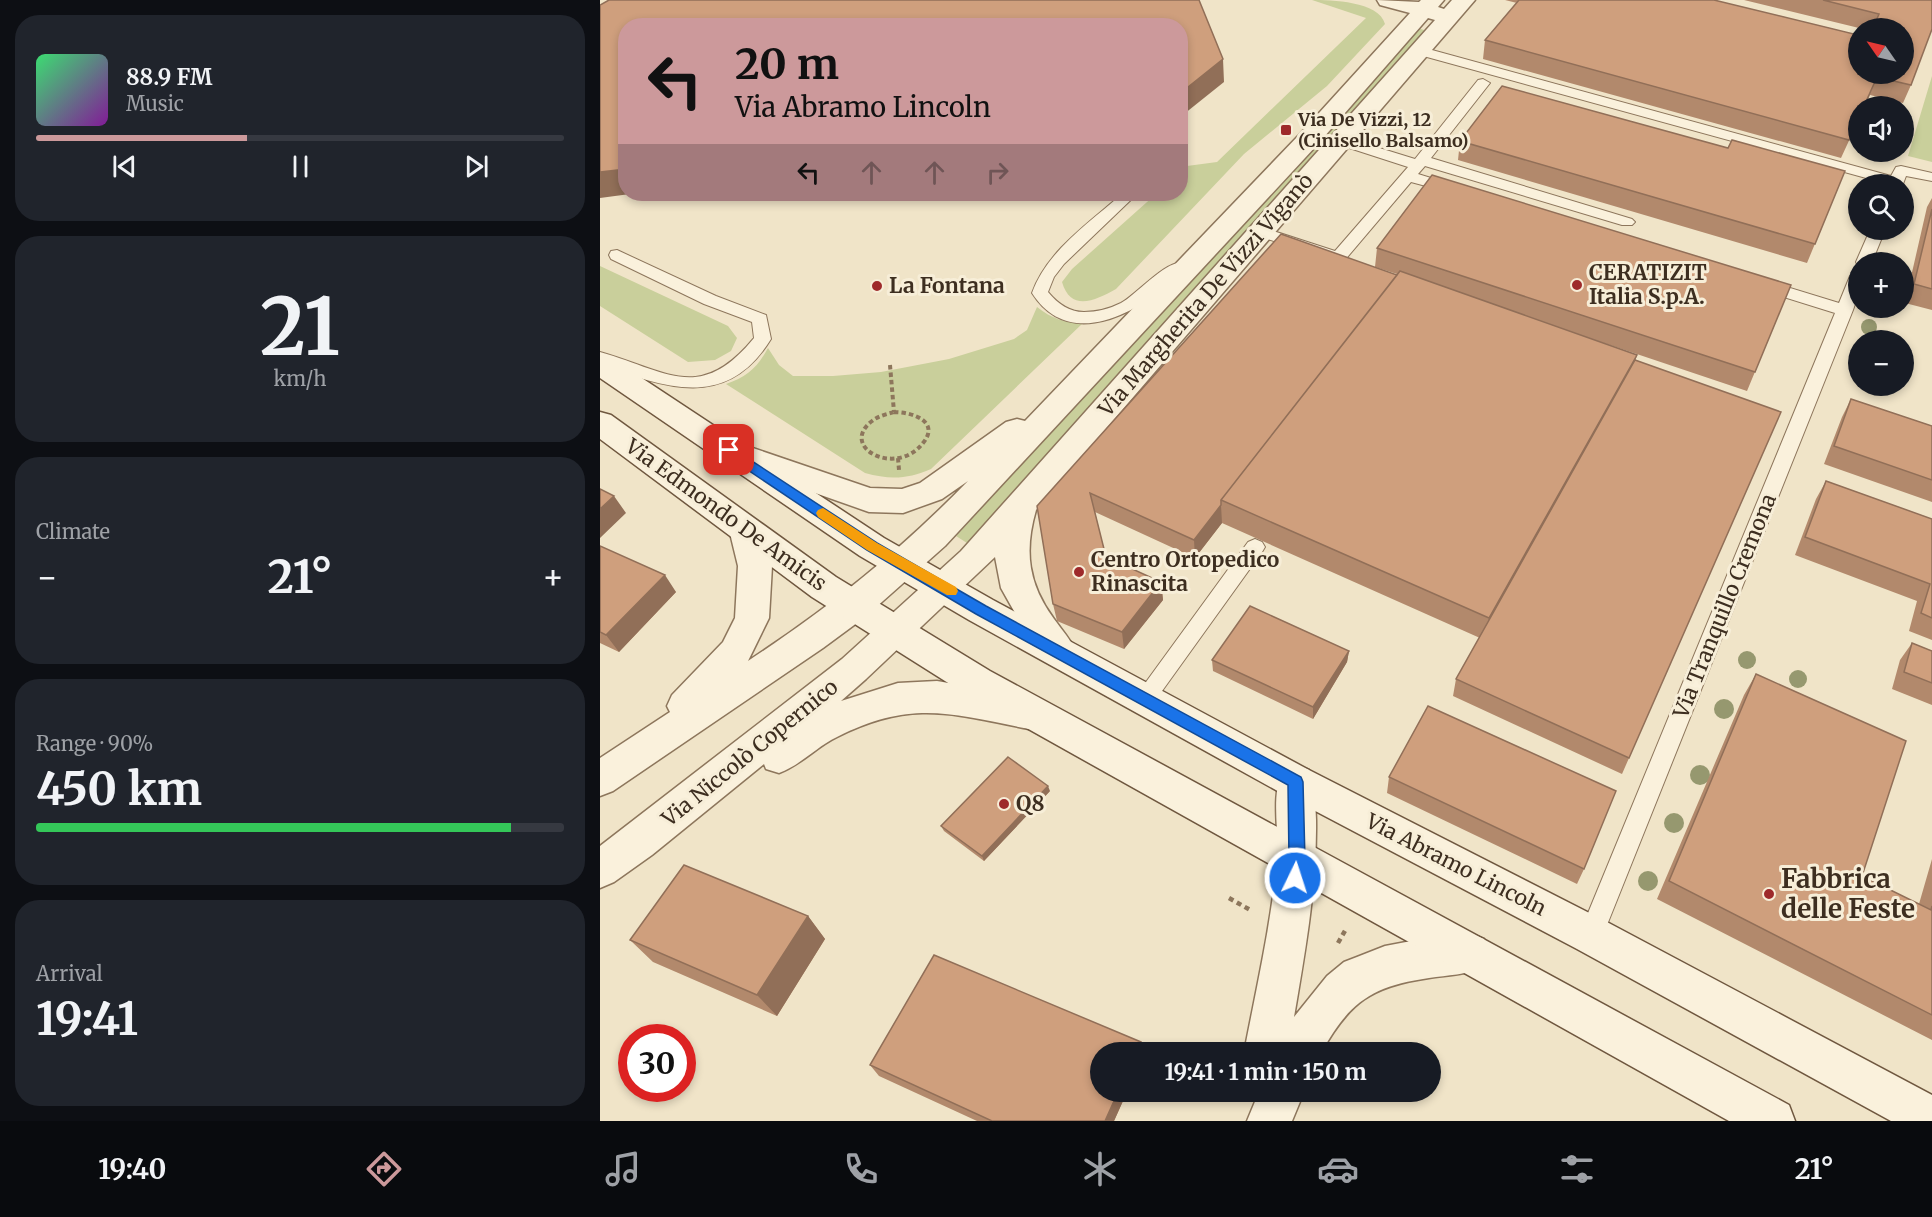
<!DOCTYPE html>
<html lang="en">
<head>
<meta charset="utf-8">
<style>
  body { margin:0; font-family:Merriweather,serif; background:#20242c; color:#f1f3f6; height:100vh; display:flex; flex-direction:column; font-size:22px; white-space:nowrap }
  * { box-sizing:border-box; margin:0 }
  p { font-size:20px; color:#9ea1a6 }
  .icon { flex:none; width:33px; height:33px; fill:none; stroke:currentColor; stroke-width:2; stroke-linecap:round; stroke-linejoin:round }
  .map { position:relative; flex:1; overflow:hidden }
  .panel { display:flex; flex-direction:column; gap:15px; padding:15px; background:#0d0f14; width:600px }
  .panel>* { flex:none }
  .top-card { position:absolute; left:18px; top:18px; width:570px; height:183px; border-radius:24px; box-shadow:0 3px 9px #0003; background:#cc999b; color:#111; overflow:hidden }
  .needle { width:39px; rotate:304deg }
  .fabs { position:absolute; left:1248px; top:18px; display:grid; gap:12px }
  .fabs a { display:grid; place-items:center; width:66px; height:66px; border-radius:50%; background:#171b24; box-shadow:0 3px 9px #0003; font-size:30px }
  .speed { position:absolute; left:18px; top:1024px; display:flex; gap:12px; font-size:30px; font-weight:700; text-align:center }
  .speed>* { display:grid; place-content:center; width:78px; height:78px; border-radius:50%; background:#171b24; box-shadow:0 3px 9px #0003; line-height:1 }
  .speed .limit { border:9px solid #d22; background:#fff; color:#111 }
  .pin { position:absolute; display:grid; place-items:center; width:51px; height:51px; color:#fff; margin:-26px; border-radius:12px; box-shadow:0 3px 9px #0006 }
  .me { position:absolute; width:66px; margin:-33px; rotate:4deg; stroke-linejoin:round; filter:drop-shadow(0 0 4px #0008) }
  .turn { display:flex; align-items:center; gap:21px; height:126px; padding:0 18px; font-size:27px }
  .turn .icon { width:78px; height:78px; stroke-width:2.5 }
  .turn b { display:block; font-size:42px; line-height:51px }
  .lanes { display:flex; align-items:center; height:57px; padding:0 18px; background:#0003; justify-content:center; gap:30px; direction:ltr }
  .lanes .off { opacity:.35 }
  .big { font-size:45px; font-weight:700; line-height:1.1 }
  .panel .card { flex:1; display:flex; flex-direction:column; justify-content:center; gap:9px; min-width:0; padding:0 21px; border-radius:24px; background:#20242c }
  .panel .dial { align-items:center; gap:0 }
  .dial b { font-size:78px; line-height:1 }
  .song { display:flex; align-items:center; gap:18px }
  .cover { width:72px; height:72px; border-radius:9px; background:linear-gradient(135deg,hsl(140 70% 55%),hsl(290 70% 35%)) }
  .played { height:6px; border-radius:3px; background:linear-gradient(90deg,#cc999b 40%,#363941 40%) }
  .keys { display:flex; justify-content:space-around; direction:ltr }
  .heat { display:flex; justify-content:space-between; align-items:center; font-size:33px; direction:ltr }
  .charge { height:9px; border-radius:4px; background:linear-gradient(90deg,#34c759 90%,#363941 0) }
  .trip { position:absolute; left:490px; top:1042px; width:351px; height:60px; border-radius:30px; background:#171b24; box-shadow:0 3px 9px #0003; font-weight:700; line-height:60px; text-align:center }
  .menu { display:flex; height:96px; justify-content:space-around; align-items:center; background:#090b0e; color:#9ea1a6 }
  .menu .icon { width:42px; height:42px }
  .menu .selected { color:#cc999b }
  .menu b { font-size:27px; color:#f1f3f6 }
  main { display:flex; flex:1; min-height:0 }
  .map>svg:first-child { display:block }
</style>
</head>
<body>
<main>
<section class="panel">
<div class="card">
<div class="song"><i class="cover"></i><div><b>88.9 FM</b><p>Music</p></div></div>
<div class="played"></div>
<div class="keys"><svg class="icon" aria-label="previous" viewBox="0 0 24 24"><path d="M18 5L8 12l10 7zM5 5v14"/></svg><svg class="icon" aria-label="pause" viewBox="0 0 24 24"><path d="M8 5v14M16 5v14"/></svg><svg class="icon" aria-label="next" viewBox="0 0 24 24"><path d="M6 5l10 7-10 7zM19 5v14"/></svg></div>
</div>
<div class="card dial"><b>21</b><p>km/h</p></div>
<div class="card"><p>Climate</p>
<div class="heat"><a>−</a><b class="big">21°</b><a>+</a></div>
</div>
<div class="card"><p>Range · 90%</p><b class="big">450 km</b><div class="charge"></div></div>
<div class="card"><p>Arrival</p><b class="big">19:41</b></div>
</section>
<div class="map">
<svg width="1332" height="1121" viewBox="0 0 1332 1121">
  <rect width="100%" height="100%" fill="#f0e4c8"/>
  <path fill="#c9cf9b" d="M 712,0 C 731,0 779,1 785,24 L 727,86 L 644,154 L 516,289 C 496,300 471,313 462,282 L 472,269 L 556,194 L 580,194 L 581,172 L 587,166 L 617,162 L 766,18 Z
    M 818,28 L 827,31 L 367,543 L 356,536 Z
    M 1332,76 L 1332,162 L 1308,156 Z
    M 0,266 L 128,326 L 137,338 L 131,351 L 115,360 L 88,362 L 0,306 Z
    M 437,307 C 452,319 464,322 483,323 L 331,469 C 308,479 290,480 265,473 L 126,384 C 147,377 157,368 168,348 L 179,365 L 193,376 L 233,376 L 281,372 L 349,359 L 414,339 L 427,330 Z"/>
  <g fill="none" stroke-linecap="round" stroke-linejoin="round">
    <g stroke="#8d765c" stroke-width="2">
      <path id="lane" d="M 821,47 L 1291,176 L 1296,167 L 1301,166 L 1332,173 L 1332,181 L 1306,176 L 1303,184 L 1288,184 L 816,54 L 814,51 Z
        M 883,79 L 890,83 L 831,158 L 1032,219 L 1035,222 L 1032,225 L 1022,225 L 825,166 L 818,174 L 857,186 L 859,189 L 857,192 L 852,193 L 811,182 L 744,261 L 732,261 L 656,235 L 653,232 L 656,229 L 661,227 L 735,251 L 808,167 L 737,144 L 735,141 L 737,138 L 747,138 L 815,159 L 878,80 Z
        M 522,194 L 537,194 L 464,264 L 454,277 L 448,292 C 458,304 469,312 484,312 C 497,312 509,309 521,303 C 536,295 567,259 583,263 L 585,267 C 579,276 569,282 561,289 C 524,321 465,345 432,293 C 447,251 489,223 522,194 Z
        M 1270,230 L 1285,230 L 1272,262 L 1258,262 L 1258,266 L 1256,262 Z
        M 17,250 L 116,296 L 166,315 L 171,339 C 127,411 65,388 0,364 L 0,352 C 67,371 100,404 154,338 L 152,322 L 104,304 L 11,259 L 9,255 L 11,251 Z
        M 1258,271 L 1258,295 L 1253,310 L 1003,935 L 1000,943 L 991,947 L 982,943 L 979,935 L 1235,313 L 1158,289 L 1156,285 L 1158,281 L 1164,280 L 1239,303 L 1250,276 Z
        M 655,539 L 662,542 L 665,547 L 662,552 L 552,705 L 545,708 L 538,705 L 534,699 L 538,693 L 648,542 Z"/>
    </g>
    <g stroke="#8d765c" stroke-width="3">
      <path id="street" d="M 777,0 L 819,2 L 821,0 L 844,0 L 838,7 L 844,9 L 852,0 L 875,0 L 436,510 C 424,551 428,584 454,619 C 462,630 471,640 477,653 L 472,663 L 460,668 L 448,663 L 429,638 L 401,588 L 395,557 L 266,679 L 241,701 L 298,683 L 337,681 L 429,697 L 442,702 L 447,713 L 442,724 L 429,729 C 352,714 312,699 237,737 C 216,747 201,765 179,773 L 166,769 L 164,764 L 52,855 L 14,882 L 0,888 L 0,846 L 242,659 L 361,551 L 835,20 L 828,18 L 717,145 L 345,546 L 265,617 L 223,648 L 13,791 L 0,796 L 0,758 L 70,712 L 67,706 L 72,695 L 123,642 L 135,618 L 138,566 L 129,529 L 134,520 L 145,517 L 156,520 L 172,566 L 169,618 L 148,661 C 230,607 299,552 368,481 L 342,499 L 303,513 L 269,512 L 127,462 L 123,454 L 127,446 L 138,443 L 270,488 L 302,489 L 320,483 L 406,422 L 417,419 L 425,421 L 699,135 L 810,13 L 780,5 Z
        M 696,765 L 709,770 C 717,786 715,802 716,820 C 717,887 705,952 694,1017 L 727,976 L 744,962 L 757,957 L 785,946 L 827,938 L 869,933 L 884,939 L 890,953 L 884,967 C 866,975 848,975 829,978 C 772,986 749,1002 721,1053 L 644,1053 C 656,990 671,926 677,861 C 680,832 670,797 683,770 Z
        M 659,1092 L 704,1092 L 692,1121 L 647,1121 Z"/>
    </g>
    <g stroke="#6f573f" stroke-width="3">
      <path id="secondary" d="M 0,354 L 10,357 L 284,538 L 393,600 L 709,770 L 1005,921 L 1332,1095 L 1332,1121 L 1291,1121 L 977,949 L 683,794 L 369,620 L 260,556 L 0,378 Z
        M 0,412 L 11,415 L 236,577 L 390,671 L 1189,1105 L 1195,1121 L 1129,1121 L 364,693 L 212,597 L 0,439 Z"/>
    </g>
    <path stroke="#8d765c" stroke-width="4" stroke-dasharray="4.5 3" stroke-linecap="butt" d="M 290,365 L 294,412
      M 294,412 C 311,412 341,421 323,443 C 296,478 238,447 272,421 C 278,416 287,414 294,412 Z
      M 298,458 L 299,470"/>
    <path stroke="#8d765c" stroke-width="4.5" stroke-dasharray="5 4" stroke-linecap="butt" d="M 629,898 L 652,911
      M 738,943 L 746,929"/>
    <use href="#lane" fill="#faf1dc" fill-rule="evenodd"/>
    <use href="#street" fill="#faf1dc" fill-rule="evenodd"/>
    <use href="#secondary" fill="#faf1dc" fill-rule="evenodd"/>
  </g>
  <g fill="#96986f">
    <circle cx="1269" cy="327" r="8"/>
    <circle cx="1147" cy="660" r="9"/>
    <circle cx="1198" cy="679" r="9"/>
    <circle cx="1124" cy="709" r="10"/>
    <circle cx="1100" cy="775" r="10"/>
    <circle cx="1074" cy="823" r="10"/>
    <circle cx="1048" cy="881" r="10"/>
  </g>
  <path fill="#b2896c" d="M 905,0 L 1114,0 L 1258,74 L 1304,28 L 1259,28 L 1144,0 L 1332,0 L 1311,85 L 1303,103 L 1270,95 L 1241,158 L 883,59 L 885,40 L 917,3 Z
    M 860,141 L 1128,148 L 1245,171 L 1207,263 L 858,160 Z
    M 1332,198 L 1332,310 L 1305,303 L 1327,207 Z
    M 777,248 L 1191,285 L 1147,391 L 1001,342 L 1037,355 L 1035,360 L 1029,758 L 1022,774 L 853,696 L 856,679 L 880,638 L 622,523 L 595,558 L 495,512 L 506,557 L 561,582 L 563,600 L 524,649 L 457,621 L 453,604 L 437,506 L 797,275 L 797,274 L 775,267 Z
    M 1251,399 L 1332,426 L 1332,502 L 1224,464 L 1242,417 Z
    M 1226,481 L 1332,519 L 1332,640 L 1309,631 L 1317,601 L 1195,555 L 1216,499 Z
    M 0,546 L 76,592 L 19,652 L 0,643 Z
    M 1312,643 L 1332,651 L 1332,705 L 1292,689 L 1300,660 Z
    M 749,651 L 747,662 L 713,719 L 613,671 L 612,660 Z
    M 1156,674 L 1262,876 L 1319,904 L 1332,859 L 1332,1040 L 1057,899 L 1144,695 Z
    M 789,777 L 984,869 L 977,884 L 787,793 Z
    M 450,791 L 384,861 L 344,831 L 341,826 Z
    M 208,916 L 225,939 L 177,1016 L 53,962 L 30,940 Z
    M 541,1042 L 544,1053 L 501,1053 L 501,1092 L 527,1092 L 514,1121 L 377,1121 L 279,1076 L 270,1065 Z"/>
  <path fill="#916f58" d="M 623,59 L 624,82 L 584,114 L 580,115 L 580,91 Z
    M 26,169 L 26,194 L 30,194 L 0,198 L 0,172 Z
    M 1037,355 L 1030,378 L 884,639 L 889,618 Z
    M 14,496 L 26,513 L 0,538 L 0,509 Z
    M 621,505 L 622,523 L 595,558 L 594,540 Z
    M 65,575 L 76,592 L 19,652 L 6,635 Z
    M 561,582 L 563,600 L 524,649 L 522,632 Z
    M 749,651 L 747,662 L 713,719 L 713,707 Z
    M 448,786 L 450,791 L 384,861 L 382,856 Z
    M 208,916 L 225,939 L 177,1016 L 157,995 Z
    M 541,1042 L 544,1053 L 536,1053 Z
    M 518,1092 L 527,1092 L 514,1121 L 505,1121 Z"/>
  <path fill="#cf9f7d" stroke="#916f58" stroke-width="1.5" d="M 9,0 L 599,0 L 623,59 L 583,91 L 580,91 L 580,26 L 26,26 L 26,169 L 0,172 L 0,5 Z
    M 919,0 L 1114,0 L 1258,35 L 1258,74 L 1304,74 L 1304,28 L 1273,28 L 1279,14 L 1223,0 L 1332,0 L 1332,29 L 1311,85 L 1277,77 L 1264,106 L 1258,106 L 1258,119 L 1249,140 L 885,40 Z
    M 902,86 L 1128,148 L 1132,140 L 1245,171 L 1215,244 L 860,141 Z
    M 832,175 L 1191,285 L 1155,372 L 777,248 Z
    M 1332,209 L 1332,289 L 1314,284 Z
    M 681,234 L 797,275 L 621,500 L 621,505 L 594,540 L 490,493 L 506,557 L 561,582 L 522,632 L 453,604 L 437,506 Z
    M 800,271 L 1037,355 L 889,618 L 621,500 Z
    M 1035,360 L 1181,412 L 1029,758 L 856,679 Z
    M 1251,399 L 1332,426 L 1332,480 L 1234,446 Z
    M 1226,481 L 1332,519 L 1332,618 L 1321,613 L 1330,584 L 1205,537 Z
    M 0,489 L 14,496 L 0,509 Z
    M 0,546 L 65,575 L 6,635 L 0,632 Z
    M 650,606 L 749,651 L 713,707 L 612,660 Z
    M 1312,643 L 1332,651 L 1332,683 L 1304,672 Z
    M 1156,674 L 1306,741 L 1262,876 L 1331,910 L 1332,906 L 1332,1015 L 1069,881 Z
    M 828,706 L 1016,791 L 984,869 L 789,777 Z
    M 408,757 L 448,786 L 382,856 L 341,826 Z
    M 84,865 L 208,916 L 157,995 L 30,940 Z
    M 334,955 L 541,1042 L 536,1053 L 501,1053 L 501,1092 L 518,1092 L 505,1121 L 392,1121 L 270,1065 Z"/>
  <path fill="#1a73e8" stroke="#114b97" stroke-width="1.5" d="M 129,446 L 277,543 L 386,606 L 701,777 L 703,782 L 705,860 L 700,883 L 695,885 L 689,883 L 686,878 L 689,860 L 688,785 L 376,614 L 267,550 L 124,454 L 122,450 L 124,447 Z"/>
  <path fill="#f59e0b" d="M 223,508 L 277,543 L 356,587 L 358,591 L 356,595 L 347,595 L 267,550 L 218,517 L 216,513 L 218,510 Z"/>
  <g fill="#9e2a2b" stroke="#f7eed8" stroke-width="2">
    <rect x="680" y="124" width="12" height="12" rx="3"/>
    <circle cx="977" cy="285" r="6"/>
    <circle cx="277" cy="286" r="6"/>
    <circle cx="479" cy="572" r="6"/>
    <circle cx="404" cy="804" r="6"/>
    <circle cx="1169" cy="894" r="6"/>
  </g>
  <g text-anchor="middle" stroke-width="6" stroke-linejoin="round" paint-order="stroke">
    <g font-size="18" font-weight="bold" fill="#3d2e20" stroke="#f7eed8" text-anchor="start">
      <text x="698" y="126">Via De Vizzi, 12<tspan x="698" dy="21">(Cinisello Balsamo)</tspan></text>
    </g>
    <g font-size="21" font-weight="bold" fill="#3d2e20" stroke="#f7eed8" text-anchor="start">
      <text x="989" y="280">CERATIZIT<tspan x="989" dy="24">Italia S.p.A.</tspan></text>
      <text x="289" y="293">La Fontana</text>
      <text x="491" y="567">Centro Ortopedico<tspan x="491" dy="24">Rinascita</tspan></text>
      <text x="416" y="811">Q8</text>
    </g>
    <g font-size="21" fill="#3d2e20" stroke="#f7eed8">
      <text transform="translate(606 295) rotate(-49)" y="7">Via Margherita De Vizzi Viganò</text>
      <text transform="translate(126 515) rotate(36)" y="7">Via Edmondo De Amicis</text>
      <text transform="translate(1125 606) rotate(-68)" y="7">Via Tranquillo Cremona</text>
      <text transform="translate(150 753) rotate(-39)" y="7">Via Niccolò Copernico</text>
      <text transform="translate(856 865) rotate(27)" y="7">Via Abramo Lincoln</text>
    </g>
    <g font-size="26" font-weight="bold" fill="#3d2e20" stroke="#f7eed8" text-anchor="start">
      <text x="1181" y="888">Fabbrica<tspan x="1181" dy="30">delle Feste</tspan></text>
    </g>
  </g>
</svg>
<div class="fabs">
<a><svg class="needle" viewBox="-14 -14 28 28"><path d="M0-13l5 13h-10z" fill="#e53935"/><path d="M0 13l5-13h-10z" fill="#9ea1a6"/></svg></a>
<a><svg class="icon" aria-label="sound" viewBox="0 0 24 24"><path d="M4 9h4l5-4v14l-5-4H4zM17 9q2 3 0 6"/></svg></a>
<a><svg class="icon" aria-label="search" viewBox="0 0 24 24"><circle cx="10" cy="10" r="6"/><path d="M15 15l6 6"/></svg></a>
<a>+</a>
<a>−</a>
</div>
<div class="speed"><div class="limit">30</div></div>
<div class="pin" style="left:129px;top:450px;background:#d93025"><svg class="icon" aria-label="arrive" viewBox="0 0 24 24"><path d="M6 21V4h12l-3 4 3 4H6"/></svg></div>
<svg class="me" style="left:695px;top:878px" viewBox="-20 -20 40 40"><circle r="17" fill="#1a73e8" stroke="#fff" stroke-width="3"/><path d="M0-11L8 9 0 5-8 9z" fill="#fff"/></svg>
<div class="trip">19:41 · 1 min · 150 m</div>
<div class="top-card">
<div class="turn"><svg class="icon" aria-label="left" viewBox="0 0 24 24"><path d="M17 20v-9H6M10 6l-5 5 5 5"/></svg><div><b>20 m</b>Via Abramo Lincoln</div></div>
<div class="lanes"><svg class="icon" aria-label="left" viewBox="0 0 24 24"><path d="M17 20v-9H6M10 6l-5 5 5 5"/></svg><svg class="icon off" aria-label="ahead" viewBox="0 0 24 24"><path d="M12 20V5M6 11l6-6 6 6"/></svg><svg class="icon off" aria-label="ahead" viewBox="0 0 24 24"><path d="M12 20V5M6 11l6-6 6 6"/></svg><svg class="icon off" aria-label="right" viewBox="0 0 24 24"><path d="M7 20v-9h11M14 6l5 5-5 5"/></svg></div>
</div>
</div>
</main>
<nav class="menu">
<b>19:40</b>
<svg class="icon selected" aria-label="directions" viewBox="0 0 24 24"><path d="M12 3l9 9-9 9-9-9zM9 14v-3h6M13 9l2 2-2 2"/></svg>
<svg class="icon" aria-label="music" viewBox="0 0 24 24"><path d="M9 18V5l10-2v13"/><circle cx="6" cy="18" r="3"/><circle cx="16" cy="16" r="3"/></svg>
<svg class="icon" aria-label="phone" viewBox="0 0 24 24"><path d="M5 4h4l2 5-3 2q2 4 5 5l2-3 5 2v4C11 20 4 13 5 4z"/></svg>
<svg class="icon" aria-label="climate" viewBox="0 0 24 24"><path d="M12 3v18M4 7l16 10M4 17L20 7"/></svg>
<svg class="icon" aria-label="car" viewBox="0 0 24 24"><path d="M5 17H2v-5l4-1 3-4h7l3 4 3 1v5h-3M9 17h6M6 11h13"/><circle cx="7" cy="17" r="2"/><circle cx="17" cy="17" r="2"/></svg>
<svg class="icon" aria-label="filters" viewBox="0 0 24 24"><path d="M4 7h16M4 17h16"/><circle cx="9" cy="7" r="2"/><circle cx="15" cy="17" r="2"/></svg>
<b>21°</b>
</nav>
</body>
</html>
